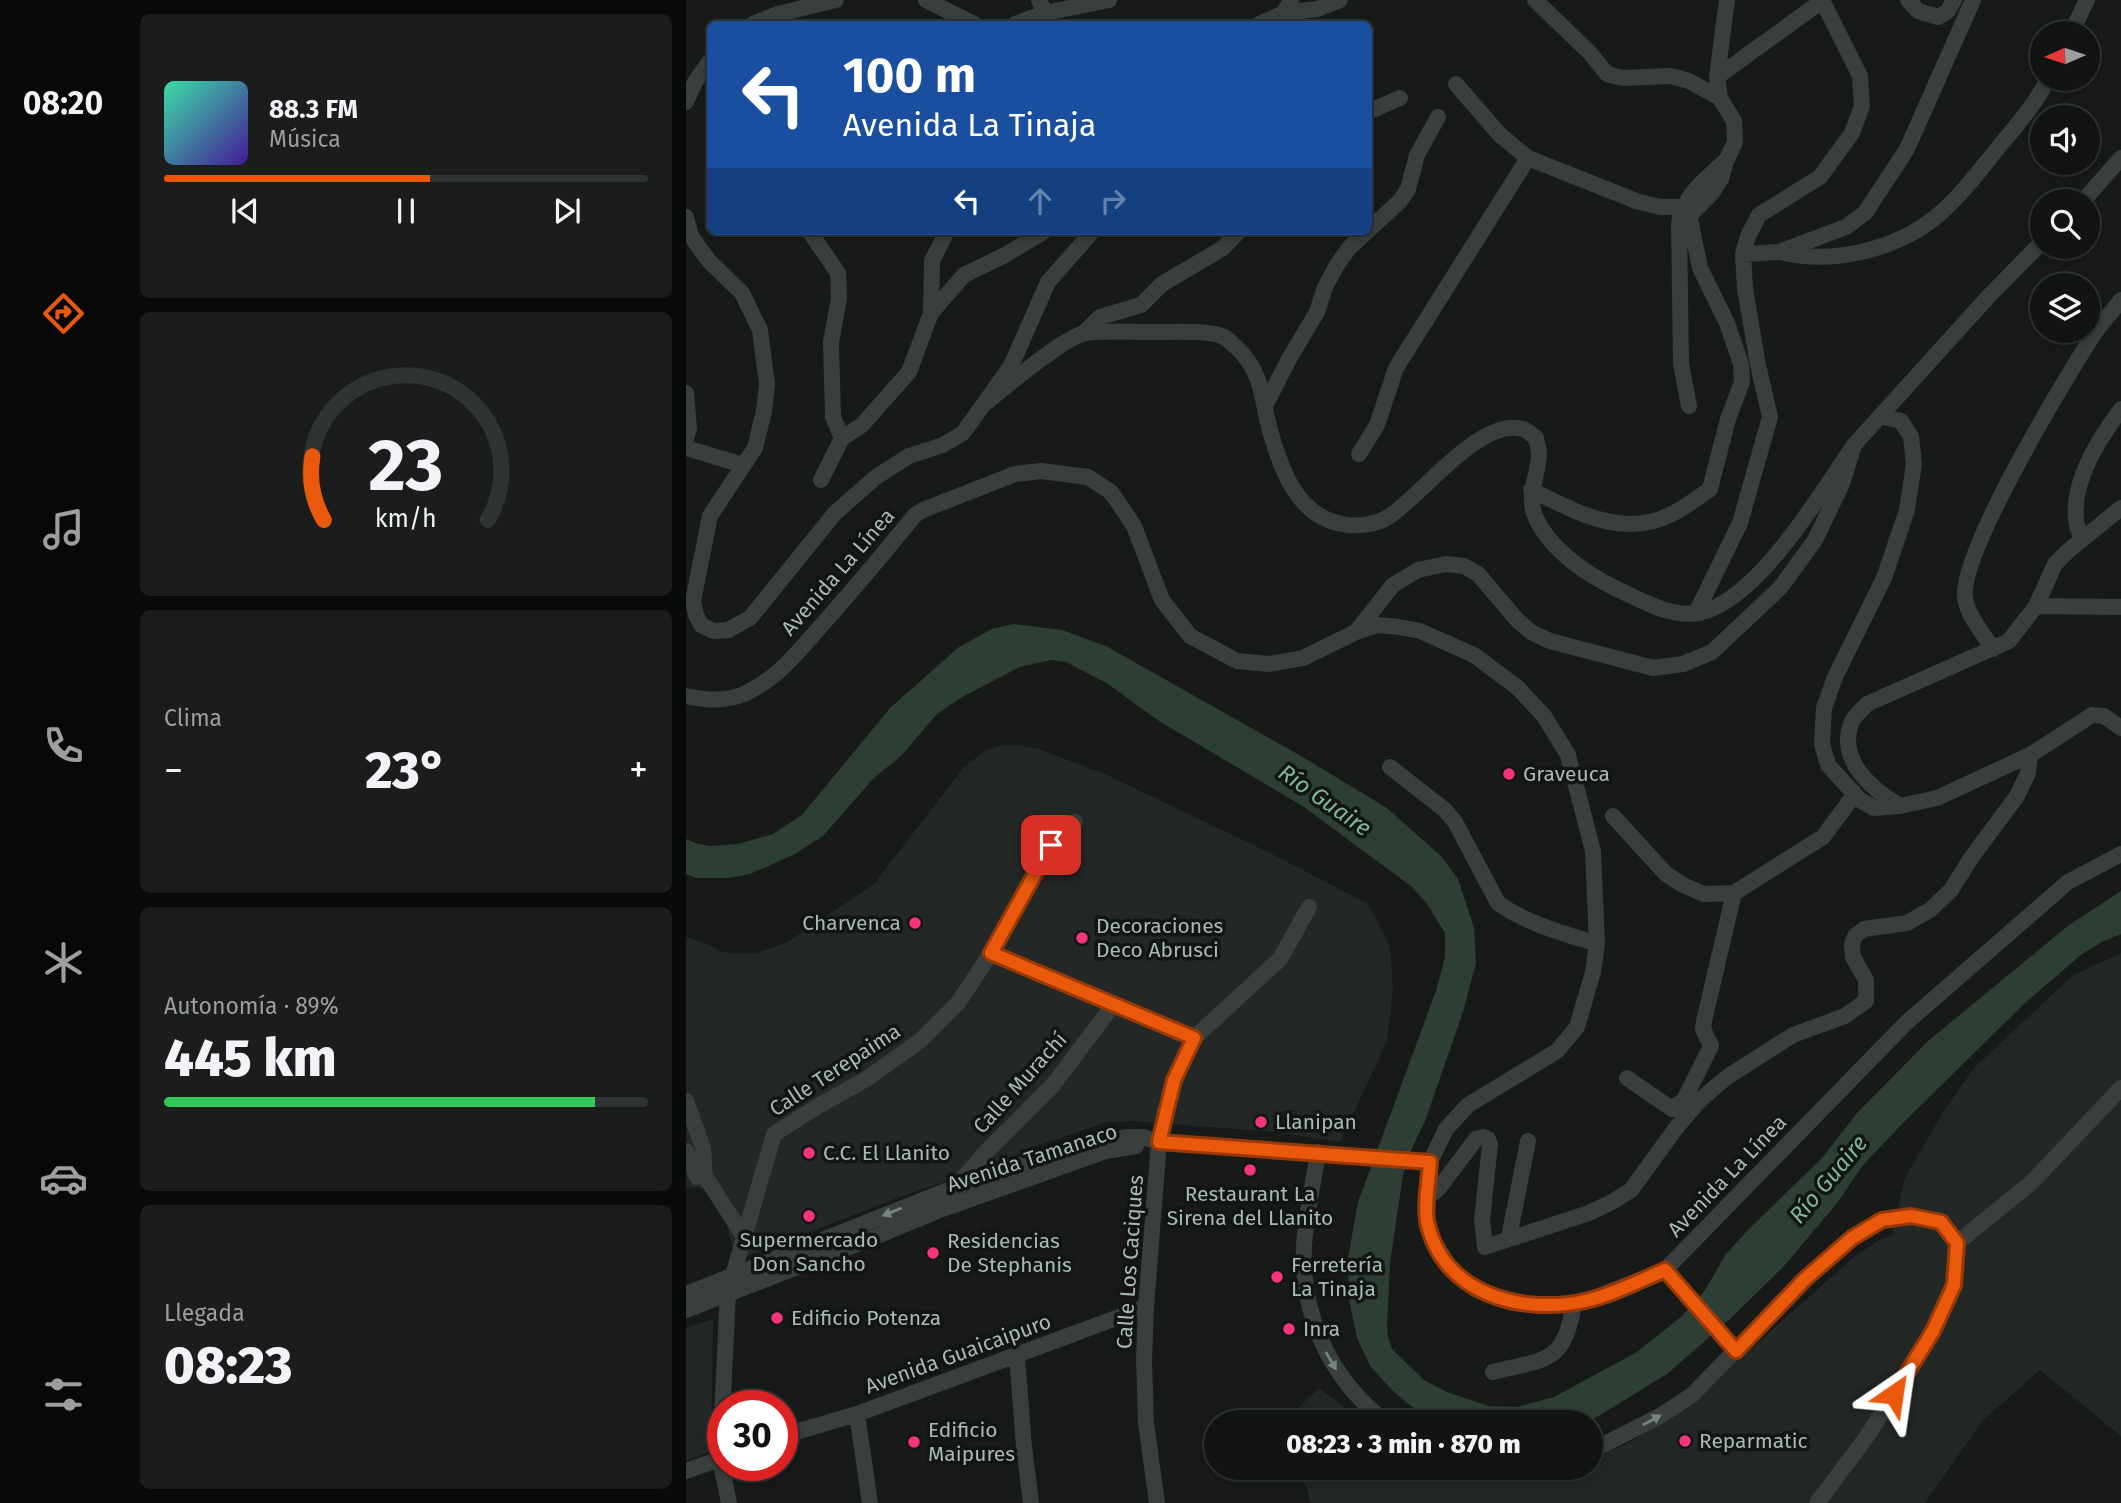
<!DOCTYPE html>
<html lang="es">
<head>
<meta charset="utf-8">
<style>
  body { margin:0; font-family:"Fira Sans",sans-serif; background:#1a1d1c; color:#f1f3f6; height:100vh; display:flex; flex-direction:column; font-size:26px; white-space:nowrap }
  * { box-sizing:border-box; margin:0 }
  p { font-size:23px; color:#9c9ea0 }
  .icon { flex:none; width:38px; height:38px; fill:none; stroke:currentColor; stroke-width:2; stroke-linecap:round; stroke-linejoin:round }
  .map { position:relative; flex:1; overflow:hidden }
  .drawer { display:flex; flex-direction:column; gap:14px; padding:14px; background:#090b0a; width:560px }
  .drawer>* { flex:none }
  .banner { position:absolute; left:21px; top:21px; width:665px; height:214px; border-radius:10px; box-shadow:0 4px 10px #0003,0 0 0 2px #303333; background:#1a4fa0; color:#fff; overflow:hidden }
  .needle { width:46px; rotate:267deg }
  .buttons { position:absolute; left:1344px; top:21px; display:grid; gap:14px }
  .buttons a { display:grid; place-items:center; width:70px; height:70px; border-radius:50%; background:#111413; box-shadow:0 4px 10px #0003,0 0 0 2px #303333; font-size:35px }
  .speed { position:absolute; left:21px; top:1390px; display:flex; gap:14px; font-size:35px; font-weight:700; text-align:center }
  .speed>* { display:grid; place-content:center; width:91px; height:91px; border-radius:50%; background:#111413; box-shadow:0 4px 10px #0003,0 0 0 2px #303333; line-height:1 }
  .speed .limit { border:10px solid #d22; background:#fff; color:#111 }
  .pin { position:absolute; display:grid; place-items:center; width:60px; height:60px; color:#fff; margin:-30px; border-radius:14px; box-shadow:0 4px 10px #0006 }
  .me { position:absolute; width:77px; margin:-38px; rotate:32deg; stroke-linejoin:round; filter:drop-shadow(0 0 5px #0008) }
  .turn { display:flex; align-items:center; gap:24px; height:147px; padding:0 21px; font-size:32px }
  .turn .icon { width:91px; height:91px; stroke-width:2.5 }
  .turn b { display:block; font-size:49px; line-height:60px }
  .lanes { display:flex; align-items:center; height:66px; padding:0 21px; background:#0003; justify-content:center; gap:35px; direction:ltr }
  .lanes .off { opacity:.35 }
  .big { font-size:52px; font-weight:800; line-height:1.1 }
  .drawer .card { flex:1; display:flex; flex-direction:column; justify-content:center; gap:10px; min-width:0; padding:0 24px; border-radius:10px; background:#1a1d1c }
  .drawer .dial { align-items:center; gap:0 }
  .dial svg { height:182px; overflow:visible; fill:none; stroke:#303333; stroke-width:7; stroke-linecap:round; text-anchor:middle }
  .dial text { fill:#f1f3f6; stroke:none }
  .song { display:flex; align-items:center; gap:21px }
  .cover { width:84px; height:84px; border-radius:10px; background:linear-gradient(135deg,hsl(160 70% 55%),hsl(260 70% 35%)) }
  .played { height:7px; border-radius:4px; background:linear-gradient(90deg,#ea580c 55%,#303333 55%) }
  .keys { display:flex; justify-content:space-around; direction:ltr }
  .heat { display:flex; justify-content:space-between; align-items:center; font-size:38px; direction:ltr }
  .charge { height:10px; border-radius:5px; background:linear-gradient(90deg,#34c759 89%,#303333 0) }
  .trip { position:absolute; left:518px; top:1410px; width:399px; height:70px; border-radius:35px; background:#111413; box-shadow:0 4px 10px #0003,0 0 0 2px #303333; font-weight:800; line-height:70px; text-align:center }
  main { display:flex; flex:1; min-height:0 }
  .tabs { display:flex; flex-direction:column; width:126px; justify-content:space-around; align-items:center; background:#070808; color:#9c9ea0 }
  .tabs .icon { width:49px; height:49px }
  .tabs .current { color:#ea580c }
  .tabs b { font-size:32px; color:#f1f3f6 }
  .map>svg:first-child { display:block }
</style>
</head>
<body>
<main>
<nav class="tabs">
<b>08:20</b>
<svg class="icon current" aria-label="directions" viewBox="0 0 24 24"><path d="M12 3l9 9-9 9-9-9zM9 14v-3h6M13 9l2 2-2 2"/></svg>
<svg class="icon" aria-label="music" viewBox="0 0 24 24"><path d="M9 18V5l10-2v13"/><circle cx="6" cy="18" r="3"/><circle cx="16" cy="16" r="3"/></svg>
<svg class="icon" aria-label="phone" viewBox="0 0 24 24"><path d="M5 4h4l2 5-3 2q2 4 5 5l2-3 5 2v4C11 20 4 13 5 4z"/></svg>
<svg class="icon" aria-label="climate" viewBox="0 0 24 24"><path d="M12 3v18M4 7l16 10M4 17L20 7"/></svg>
<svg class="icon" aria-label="car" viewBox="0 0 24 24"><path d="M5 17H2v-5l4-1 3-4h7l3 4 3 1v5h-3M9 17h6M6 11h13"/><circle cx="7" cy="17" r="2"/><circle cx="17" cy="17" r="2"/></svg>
<svg class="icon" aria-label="filters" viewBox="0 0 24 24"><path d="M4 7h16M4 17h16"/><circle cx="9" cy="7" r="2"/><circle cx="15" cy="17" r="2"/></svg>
</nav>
<section class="drawer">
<div class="card">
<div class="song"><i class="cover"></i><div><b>88.3 FM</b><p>Música</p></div></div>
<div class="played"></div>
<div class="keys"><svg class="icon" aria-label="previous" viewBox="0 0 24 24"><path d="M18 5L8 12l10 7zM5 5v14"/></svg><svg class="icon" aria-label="pause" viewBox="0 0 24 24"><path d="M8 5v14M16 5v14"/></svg><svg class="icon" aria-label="next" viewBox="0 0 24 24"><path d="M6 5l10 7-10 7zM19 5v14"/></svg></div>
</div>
<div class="card dial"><svg viewBox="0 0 100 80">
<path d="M14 69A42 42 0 1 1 86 69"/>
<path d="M14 69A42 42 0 0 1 9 41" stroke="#ea580c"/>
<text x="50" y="56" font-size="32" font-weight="700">23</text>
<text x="50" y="72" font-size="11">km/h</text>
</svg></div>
<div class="card"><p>Clima</p>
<div class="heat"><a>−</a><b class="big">23°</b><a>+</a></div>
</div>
<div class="card"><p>Autonomía · 89%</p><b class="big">445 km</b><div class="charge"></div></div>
<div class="card"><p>Llegada</p><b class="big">08:23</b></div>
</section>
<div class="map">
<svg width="1435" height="1503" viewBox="0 0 1435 1503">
  <rect width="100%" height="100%" fill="#171a19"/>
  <path fill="#232726" d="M 329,745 L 353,749 L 421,775 L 584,853 L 682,904 L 704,947 L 707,989 L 701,1041 L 654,1142 L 589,1132 L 446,1121 L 421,1122 L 342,1149 L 316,1162 L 211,1198 L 50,1261 L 37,1210 L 25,1192 L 12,1187 L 0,1187 L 0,937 L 24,945 L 33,951 L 51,954 L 71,953 L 100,943 L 188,884 L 278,767 L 299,751 L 313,746 Z
    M 1435,953 L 1435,1436 L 1354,1370 L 1297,1420 L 1239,1503 L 625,1503 L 614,1468 L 769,1468 L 814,1474 L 873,1468 L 905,1468 L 905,1460 L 948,1440 L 1032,1378 L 1168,1257 L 1195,1239 L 1206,1236 L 1218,1180 L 1257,1112 L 1288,1068 L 1386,976 Z
    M 27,1319 L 25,1451 L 0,1461 L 0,1328 Z
    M 633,1388 L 678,1423 L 608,1423 L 609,1411 Z"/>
  <path fill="#2d3e34" d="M 328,624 L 376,630 L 420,646 L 615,756 L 701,808 L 756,857 L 772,879 L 788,928 L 790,963 L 777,1012 L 739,1121 L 727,1146 L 717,1175 L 704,1263 L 701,1325 L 702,1337 L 706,1349 L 738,1380 L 761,1392 L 802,1406 L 831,1407 L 868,1397 L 951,1352 L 996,1316 L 1019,1290 L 1040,1254 L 1063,1229 L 1136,1158 L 1172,1112 L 1242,1041 L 1383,925 L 1435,891 L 1435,934 L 1418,941 L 1396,954 L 1339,1003 L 1219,1121 L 1177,1165 L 1152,1202 L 1098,1266 L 1044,1319 L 981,1374 L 901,1423 L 754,1423 L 725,1406 L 706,1390 L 684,1366 L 671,1338 L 663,1299 L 662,1258 L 672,1202 L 750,991 L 759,957 L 759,933 L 741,904 L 726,887 L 618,807 L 473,721 L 422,684 L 380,662 L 365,660 L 334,667 L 276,697 L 251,714 L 216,755 L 187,779 L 137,836 L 109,854 L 64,874 L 43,878 L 10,878 L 0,874 L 0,839 L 12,844 L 25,846 L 52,844 L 87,834 L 116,815 L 204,708 L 273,647 L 306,629 Z"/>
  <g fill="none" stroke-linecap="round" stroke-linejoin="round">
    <path stroke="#383f3d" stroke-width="16" d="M 240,0 L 288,24
      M 849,0 L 904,53 L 921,74 L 937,78 L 985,76 L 1003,81 L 1034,98
      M 1222,0 L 1232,11 L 1252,17 L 1261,12 L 1268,0
      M 359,13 L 423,0
      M 598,13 L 631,9 L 654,0
      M 67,24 L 92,14 L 150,0
      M 329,24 L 359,13 L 353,0
      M 573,24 L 598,13 L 605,0
      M 1385,33 L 1401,0
      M 1031,77 L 1136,1
      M 770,84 L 813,134 L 842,158 L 953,202 L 975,207 L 996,207
      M 0,102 L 9,82 L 24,61
      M 682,112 L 714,98
      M 1397,201 L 1435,158
      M 0,217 L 5,236 L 23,261 L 56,293 L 74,330 L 81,384 L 78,411 L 69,448 L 24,516 L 7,601 L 10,615 L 15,625 L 28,631 L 42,630 L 64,618 L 149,513 L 190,477 L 223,456 L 257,445 L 277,433 L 325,366 L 362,282 L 407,231
      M 123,231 L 152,273 L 153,298 L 145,342 L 147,417 L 156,438
      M 1094,252 C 1146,265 1210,250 1251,216 C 1274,197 1293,171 1312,148 C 1330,126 1349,105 1362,79
      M 1057,254 L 1093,252 L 1160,227 L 1179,213 L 1221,149 L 1287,0
      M 245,313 L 278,275 L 319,255 L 359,231
      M 398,333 L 414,317 L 455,305 L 476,284 L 537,248 L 553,231
      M 0,393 L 3,428 L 0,439
      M 580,404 L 603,359 L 631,312 L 639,287 L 651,265 L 663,248 L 714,201 L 722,189 L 731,155 L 752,117
      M 296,406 C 316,390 378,336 400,333 C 422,330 447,332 469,332 C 485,332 526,330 538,337 C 542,339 546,344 550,347 C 578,373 575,400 585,434 C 596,472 612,516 656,524 C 670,527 690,525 702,517 C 735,497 793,417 837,429 C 841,430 846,435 850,438 C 851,443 853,449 853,453 C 853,475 840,494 849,516 C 863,549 900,574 931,589 C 955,600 984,618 1012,613 C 1071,602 1135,493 1168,445
      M 1003,406 L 995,364 L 993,223 C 998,194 1019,180 1039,161
      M 1194,416 L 1215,421 L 1225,437 L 1228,464 L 1221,510 L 1198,578 L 1149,677 L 1138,708 L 1136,744 L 1142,765 L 1174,800 L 1188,808 L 1214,806 L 1251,798 L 1344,755 L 1406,715 L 1418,716 L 1435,728
      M 0,448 L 57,465
      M 673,454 L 691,425 L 710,368 L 842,158
      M 135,480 L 156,438 L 176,425 L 223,372 L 245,313 L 246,261 L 261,231
      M 845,490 C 891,512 938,540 988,513 C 1001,506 1013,497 1024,489 L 1042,419 L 1056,382 L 1055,364 L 1041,323 L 1014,268 L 1004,219 L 1006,213 L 1026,193 L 1035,179 L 1040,161 L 1049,142 L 1048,121 L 1034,98 L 1031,77 L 1041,0
      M 1396,540 C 1394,533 1390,526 1390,519 C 1386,480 1413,439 1435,409
      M 1350,606 L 1435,607
      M 1010,613 L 1054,523 L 1084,417 L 1072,365 L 1059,288 L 1057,254 L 1062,236 L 1073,215 L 1134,177 L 1166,133 L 1176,106 L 1174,76 L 1136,0
      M 670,632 L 707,585 L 732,570 L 760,564 L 778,566 L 792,574 L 832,621 L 845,632 L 864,641 L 967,668 L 997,664 L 1026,652 L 1094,588 L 1129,540 L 1156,484 L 1168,445 L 1302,297 L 1356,242
      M 1307,649 C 1297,633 1282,617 1279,598 C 1273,554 1380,377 1408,334 C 1416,322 1426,312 1435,300
      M 0,696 C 20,700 39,702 58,694 C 90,680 112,652 134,627 C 167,590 198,553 229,515 L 237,510 L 329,474 L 355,471 L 402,477 L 425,492 L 448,526 L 476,600 L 504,636 L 551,661 L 584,664 L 617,658 L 670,632 L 692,625 L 713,627 L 734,631 L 788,655 L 832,688 L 858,716 L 882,755 L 907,851 L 911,944 L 907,972 L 891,1027 L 871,1051 L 782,1105 L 760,1129 L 744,1162 L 741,1218 L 747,1240 L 764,1268 L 789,1289 L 827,1303 L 860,1306 L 900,1301 L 979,1270 L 1221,1022 L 1382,882 L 1435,854
      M 704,767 L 759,810 L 769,822 L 812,903 C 841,924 877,933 911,944
      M 1214,806 C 1185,789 1150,759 1166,721 C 1169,715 1176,710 1181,704 L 1323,641 L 1350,606 L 1369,564 L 1382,551 L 1435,508
      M 927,816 L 980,874 L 997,885 L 1018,894 L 1048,893 L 1137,837 L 1168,795
      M 305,953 L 508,1038
      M 941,1078 L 986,1109 L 998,1100 L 1025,1046 L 1017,1029 L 1018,1021 L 1048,893
      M 0,1101 L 17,1148 L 19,1176 L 58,1237
      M 0,1151 L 11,1177
      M 632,1152 C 628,1179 622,1206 619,1233 C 611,1308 641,1377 701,1423
      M 271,1185 L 299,1153 L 367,1085 L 427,1005
      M 742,1197 L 753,1188 L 790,1139 L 797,1137 L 802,1139 L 804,1145 L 796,1220 L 799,1247 L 903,1213 L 926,1202 L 945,1190 L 990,1128 L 1014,1100 L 1041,1077 L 1107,1035 L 1159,1016 L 1180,1001 L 1180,980 L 1167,957 L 1166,944 L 1169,936 L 1178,929 L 1221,923 L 1244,910 L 1265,890 L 1285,858 L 1331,796 L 1342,773 L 1344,755
      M 823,1237 L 842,1141
      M 979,1270 L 1050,1351
      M 0,1294 L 270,1187 L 388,1147 L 440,1137 L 456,1137 L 473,1142 L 744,1162
      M 0,1310 L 179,1241 L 251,1211 L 420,1151 L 450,1146
      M 331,1356 L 338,1447 L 345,1503
      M 807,1372 C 861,1358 878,1365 888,1303
      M 171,1414 L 184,1503
      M 96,1436 L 171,1414 L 460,1307
      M 905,1451 L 974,1416 L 1006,1395 L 1119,1279 L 1166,1238 L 1196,1221 L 1225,1216 L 1256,1222 L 1271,1243
      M 0,1471 L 37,1458
      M 43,1503 L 34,1459 L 42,1292 L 88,1134 L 134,1105 L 182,1078 L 235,1040 L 272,1003 L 305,953 L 365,845 L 389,822
      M 471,1503 L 460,1423 L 458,1360 L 460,1307 L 473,1142 L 488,1080 L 508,1038 L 594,959 L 623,907
      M 1131,1503 L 1182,1435 L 1247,1331 L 1268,1285 L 1271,1243 L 1346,1182 L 1435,1088"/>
  </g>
  <defs><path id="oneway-solid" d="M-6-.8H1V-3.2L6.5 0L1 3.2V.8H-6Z" transform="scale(1.75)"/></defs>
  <g fill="#76837e">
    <use href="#oneway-solid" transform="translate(206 1212) rotate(158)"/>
    <use href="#oneway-solid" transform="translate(645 1361) rotate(60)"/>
    <use href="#oneway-solid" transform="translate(966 1420) rotate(-29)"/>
  </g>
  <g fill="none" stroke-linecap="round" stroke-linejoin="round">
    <g stroke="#983908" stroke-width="18">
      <path id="route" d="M 365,845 L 305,953 L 508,1038 L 488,1080 L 473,1142 L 744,1162 C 743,1181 738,1203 741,1221 C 756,1294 835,1315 899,1301 C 926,1295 953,1281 979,1270 L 1050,1351 L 1119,1279 L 1166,1238 L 1196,1220 L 1225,1216 L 1255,1222 L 1271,1243 L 1268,1285 L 1247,1331 L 1208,1394"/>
    </g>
    <use href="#route" stroke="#ea580c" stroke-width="12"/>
  </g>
  <g fill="#f5347d" stroke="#121514" stroke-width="2.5">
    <circle cx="823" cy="774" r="7"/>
    <circle cx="229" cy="923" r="7"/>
    <circle cx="396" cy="938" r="7"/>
    <circle cx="575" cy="1122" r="7"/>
    <circle cx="123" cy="1153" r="7"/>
    <circle cx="564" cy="1170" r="7"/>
    <circle cx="123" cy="1216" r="7"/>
    <circle cx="247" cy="1253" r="7"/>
    <circle cx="591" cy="1277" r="7"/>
    <circle cx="91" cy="1318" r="7"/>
    <circle cx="603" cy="1329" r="7"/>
    <circle cx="999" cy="1441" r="7"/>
    <circle cx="228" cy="1442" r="7"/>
  </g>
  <g text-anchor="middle" stroke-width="7" stroke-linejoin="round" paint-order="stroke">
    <g font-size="21" fill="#a9bab4" stroke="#121514">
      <text transform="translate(152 572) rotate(-49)" y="7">Avenida La Línea</text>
      <text transform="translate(149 1070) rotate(-33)" y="7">Calle Terepaima</text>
      <text transform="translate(334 1083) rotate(-48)" y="7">Calle Murachí</text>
      <text transform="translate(346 1158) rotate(-18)" y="7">Avenida Tamanaco</text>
      <text transform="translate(1041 1176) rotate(-46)" y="7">Avenida La Línea</text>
      <text transform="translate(444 1262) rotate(-86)" y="7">Calle Los Caciques</text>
      <text transform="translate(272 1354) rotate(-20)" y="7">Avenida Guaicaipuro</text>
    </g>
    <g font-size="21" fill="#a9bab4" stroke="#121514" text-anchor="start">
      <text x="837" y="781">Graveuca</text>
      <text x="215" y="930" text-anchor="end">Charvenca</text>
      <text x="410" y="933">Decoraciones<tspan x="410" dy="24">Deco Abrusci</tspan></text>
      <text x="589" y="1129">Llanipan</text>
      <text x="137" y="1160">C.C. El Llanito</text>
      <text x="564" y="1201" text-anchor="middle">Restaurant La<tspan x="564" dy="24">Sirena del Llanito</tspan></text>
      <text x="123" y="1247" text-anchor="middle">Supermercado<tspan x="123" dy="24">Don Sancho</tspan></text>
      <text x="261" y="1248">Residencias<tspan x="261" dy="24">De Stephanis</tspan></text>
      <text x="605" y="1272">Ferretería<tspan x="605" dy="24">La Tinaja</tspan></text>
      <text x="105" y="1325">Edificio Potenza</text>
      <text x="617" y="1336">Inra</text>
      <text x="242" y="1437">Edificio<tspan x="242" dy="24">Maipures</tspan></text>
      <text x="1013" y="1448">Reparmatic</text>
    </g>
    <g font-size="23" font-style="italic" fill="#80b596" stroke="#121514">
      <text transform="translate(639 800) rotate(35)" y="8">Río Guaire</text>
      <text transform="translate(1142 1179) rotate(-50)" y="8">Río Guaire</text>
    </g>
  </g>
</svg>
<div class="buttons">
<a><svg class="needle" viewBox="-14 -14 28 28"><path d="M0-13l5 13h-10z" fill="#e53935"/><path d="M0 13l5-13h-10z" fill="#9c9ea0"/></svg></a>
<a><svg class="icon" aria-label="sound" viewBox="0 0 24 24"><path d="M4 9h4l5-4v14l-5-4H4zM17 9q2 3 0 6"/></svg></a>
<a><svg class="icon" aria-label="search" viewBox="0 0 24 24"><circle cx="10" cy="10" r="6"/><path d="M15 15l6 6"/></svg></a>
<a><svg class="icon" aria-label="layers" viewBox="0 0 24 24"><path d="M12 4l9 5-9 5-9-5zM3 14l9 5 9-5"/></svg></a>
</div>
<div class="speed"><div class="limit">30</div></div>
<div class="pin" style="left:365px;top:845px;background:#d93025"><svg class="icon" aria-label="arrive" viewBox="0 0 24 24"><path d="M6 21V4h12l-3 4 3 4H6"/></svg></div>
<svg class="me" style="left:1208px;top:1394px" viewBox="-20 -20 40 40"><path d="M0-17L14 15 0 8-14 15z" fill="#ea580c" stroke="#fff" stroke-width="4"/></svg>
<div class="trip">08:23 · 3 min · 870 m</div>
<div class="banner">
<div class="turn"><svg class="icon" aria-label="left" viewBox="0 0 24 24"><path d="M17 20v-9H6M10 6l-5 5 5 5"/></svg><div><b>100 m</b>Avenida La Tinaja</div></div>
<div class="lanes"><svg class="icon" aria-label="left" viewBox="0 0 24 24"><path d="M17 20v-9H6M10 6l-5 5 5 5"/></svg><svg class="icon off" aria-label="ahead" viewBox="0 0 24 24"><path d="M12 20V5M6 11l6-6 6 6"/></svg><svg class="icon off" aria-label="right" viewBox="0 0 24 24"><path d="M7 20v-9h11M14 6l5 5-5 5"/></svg></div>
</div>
</div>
</main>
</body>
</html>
